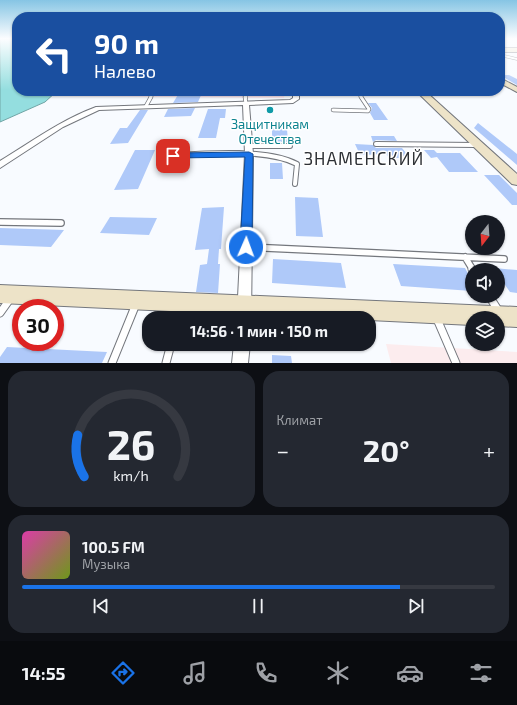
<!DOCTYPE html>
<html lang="ru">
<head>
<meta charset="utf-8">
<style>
  body { margin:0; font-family:"Exo 2",sans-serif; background:#242831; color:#f1f3f6; height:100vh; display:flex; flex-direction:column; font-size:15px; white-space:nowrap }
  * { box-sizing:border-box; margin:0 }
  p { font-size:13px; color:#9ea1a6 }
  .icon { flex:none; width:22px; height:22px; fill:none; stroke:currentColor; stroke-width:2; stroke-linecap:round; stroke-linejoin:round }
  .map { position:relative; height:363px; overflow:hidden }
  .sheet { display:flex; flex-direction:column; gap:8px; padding:8px; background:#0d0f14; flex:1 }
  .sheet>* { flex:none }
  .hud { position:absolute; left:12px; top:12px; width:493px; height:84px; border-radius:16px; box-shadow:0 1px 3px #0004; background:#1a4fa0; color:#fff; overflow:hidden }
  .needle { width:26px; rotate:197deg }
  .tools { position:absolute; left:465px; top:215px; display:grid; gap:8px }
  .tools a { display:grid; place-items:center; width:40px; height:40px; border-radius:50%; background:#171b24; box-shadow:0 1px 3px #0004; font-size:20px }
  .speed { position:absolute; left:12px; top:299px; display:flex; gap:8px; font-size:20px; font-weight:700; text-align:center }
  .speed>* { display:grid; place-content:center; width:52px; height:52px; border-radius:50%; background:#171b24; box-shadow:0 1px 3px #0004; line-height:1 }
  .speed .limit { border:6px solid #d22; background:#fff; color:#111 }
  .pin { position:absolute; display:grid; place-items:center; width:34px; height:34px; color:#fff; margin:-17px; border-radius:8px; box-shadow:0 2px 6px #0006 }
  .me { position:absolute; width:44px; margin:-22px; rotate:2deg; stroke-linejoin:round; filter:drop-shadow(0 0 3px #0008) }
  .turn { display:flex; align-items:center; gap:14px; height:84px; padding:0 16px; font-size:18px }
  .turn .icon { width:52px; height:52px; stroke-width:2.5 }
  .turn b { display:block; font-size:28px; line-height:34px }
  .big { font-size:30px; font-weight:700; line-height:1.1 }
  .sheet .card { flex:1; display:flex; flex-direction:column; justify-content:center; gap:6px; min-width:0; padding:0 14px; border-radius:16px; background:#242831 }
  .sheet .dial { align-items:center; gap:0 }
  .dial svg { height:104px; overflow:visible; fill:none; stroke:#363941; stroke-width:7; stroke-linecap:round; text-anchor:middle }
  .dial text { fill:#f1f3f6; stroke:none }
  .song { display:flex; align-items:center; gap:12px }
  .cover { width:48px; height:48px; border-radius:6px; background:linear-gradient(135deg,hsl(320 70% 55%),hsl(80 70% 35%)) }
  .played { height:4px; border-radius:2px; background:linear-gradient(90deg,#1a73e8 80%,#363941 80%) }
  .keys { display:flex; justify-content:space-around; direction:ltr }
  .heat { display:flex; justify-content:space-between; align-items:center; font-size:22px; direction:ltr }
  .sheet .tiles { flex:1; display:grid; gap:8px; grid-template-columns:1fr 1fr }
  .card:last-child { grid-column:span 2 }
  .trip { position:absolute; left:142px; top:311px; width:234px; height:40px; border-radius:16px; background:#171b24; box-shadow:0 1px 3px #0004; font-weight:700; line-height:40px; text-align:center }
  .dock { display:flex; height:64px; justify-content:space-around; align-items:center; background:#090b0e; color:#9ea1a6 }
  .dock .icon { width:28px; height:28px }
  .dock .active { color:#1a73e8 }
  .dock b { font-size:18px; color:#f1f3f6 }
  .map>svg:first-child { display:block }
</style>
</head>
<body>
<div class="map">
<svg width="517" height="363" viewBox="0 0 517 363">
  <rect width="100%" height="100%" fill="#f8fbff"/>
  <path fill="#ffeaf2" d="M 60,91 L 285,91 L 284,98 L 54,96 Z"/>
  <path fill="#fcecee" d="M 386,344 L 517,352 L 517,363 L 391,363 Z"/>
  <path fill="#94dedf" stroke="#71a5a6" d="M 0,39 L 17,39 L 17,91 L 57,91 L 45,102 L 0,122 Z"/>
  <path fill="#afc9f9" d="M 500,75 L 509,75 L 517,79 L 517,85 Z
    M 179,93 L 202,93 L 198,102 L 173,103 Z
    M 368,103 L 376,103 L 388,120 L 374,120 L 370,113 L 372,108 Z
    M 195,108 L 191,116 L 164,117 L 168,109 Z
    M 208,109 L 226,109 L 225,118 L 220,118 L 216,138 L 198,138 Z
    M 140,110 L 148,110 L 128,143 L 110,144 L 120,128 L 127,128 Z
    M 478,123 L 517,154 L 517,165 L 474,128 Z
    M 272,128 L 287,129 L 288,142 L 272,142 Z
    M 371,136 L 394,136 L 397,141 L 376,140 L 373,142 Z
    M 355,144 L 373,145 L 376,148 L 402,148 L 410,158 L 389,158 L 386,154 L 360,155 Z
    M 135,150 L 155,150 L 138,189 L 114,190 Z
    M 424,150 L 434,150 L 437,153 L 460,153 L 478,172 L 449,172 L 437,157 L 431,158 Z
    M 270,163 L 282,163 L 283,179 L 270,179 Z
    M 484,175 L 499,175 L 517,193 L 517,205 L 512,205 Z
    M 295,197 L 318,198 L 323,237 L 296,236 Z
    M 224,207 L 221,249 L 219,249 L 218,264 L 220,264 L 218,293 L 196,292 L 200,265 L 207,264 L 209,249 L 195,250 L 202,208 Z
    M 110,217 L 157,218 L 149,235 L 100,233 Z
    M 0,228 L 64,230 L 51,247 L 0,245 Z
    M 273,259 L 341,263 L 346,288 L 272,283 Z
    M 393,264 L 465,268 L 472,281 L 472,291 L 401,286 Z
    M 494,268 L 517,270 L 517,293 L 510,292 L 498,275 L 498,270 Z
    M 7,347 L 107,352 L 102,363 L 0,363 L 0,357 Z
    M 272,355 L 291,356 L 292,363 L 272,363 Z"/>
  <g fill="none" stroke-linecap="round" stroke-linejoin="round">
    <g stroke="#74777d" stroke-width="3">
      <path id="service-far5" d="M 500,55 L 517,59"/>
    </g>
    <g stroke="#74777d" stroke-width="3.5">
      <path id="service-far4" d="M 149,91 L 153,93 L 150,98
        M 245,91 L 246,98
        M 357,91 L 362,98"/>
    </g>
    <g stroke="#74777d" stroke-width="4.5">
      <path id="service-far3" d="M 245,97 L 246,104
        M 146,106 L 151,97
        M 333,110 L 368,111 L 369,109 L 361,97"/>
    </g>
    <g stroke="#74777d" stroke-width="6">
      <path id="service-far2" d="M 376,144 L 476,145
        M 249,146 L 290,146
        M 159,156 C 196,154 264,147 297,164 L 295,184"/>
    </g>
    <g stroke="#74777d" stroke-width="8">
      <path id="service-far1" d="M 0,222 L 61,223
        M 246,247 L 504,259
        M 465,257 L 473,270"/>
    </g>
    <g stroke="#74777d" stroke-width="9">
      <path id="service" d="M 472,269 L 473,270
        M 489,296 L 498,310
        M 0,313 L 10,299
        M 178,318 L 181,306
        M 437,319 L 456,363
        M 112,363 L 136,304
        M 166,363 L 171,344"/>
    </g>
    <g stroke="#74777d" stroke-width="2">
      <path id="minor" d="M 293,91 L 299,91 L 299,99 L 293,103 L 249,105 L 253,154 L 251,318 L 237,318 L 245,154 L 243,105 L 99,110 L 63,127 L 0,168 L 0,161 C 31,142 61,120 96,107 L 290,100 L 293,98 Z
        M 234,344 L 250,344 L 248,363 L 232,363 Z"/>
    </g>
    <g stroke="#74777d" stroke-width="2">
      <path id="tertiary" d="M 292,91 L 317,91 C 311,95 298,95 292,91 Z"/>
    </g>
    <g stroke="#74777d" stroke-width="2">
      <path id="secondary" d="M 500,48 L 517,48 L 517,52 L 500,52 Z
        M 500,78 L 517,87 L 517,92 L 500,83 Z
        M 416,91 L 425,91 L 517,174 L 517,185 L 512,184 Z
        M 0,285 L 517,307 L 517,327 L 498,326 L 498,318 L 472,318 L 472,325 L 369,320 L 369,318 L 322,318 L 0,303 Z"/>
    </g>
    <use href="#service-far5" stroke="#fff" stroke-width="2"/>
    <use href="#service-far4" stroke="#fff" stroke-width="2.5"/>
    <use href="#service-far3" stroke="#fff" stroke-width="3"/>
    <use href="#service-far2" stroke="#fff" stroke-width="4"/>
    <use href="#service-far1" stroke="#fff" stroke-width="5.5"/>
    <use href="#service" stroke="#fff" stroke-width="7"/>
    <use href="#minor" fill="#fff" fill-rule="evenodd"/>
    <use href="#tertiary" fill="#fff" fill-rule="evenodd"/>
    <use href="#secondary" fill="#ede3c8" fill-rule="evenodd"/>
  </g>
  <linearGradient id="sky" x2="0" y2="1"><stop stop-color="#86c5e4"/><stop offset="0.43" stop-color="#fcfdff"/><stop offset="1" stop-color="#fcfdff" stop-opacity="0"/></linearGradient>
  <rect width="517" height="90" fill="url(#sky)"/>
  <path fill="#1a73e8" stroke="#114b97" d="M 249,152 L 253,154 L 252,247 L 250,250 L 246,252 L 242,250 L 240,247 L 245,157 L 173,158 L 169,156 L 173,153 Z"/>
  <circle fill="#0f9aa8" stroke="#fff" stroke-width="1.5" cx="270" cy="110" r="4"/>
  <g text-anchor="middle" stroke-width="3" stroke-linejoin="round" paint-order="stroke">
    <g font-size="13" fill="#0d838f" stroke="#fff">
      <text x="270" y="129">Защитникам<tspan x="270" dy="15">Отечества</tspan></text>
    </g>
    <g font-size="17" letter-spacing="1" fill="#2e3136" stroke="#fff">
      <text x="364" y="165">ЗНАМЕНСКИЙ</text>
    </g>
  </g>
</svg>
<div class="tools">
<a><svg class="needle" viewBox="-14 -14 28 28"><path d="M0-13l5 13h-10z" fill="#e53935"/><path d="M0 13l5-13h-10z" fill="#9ea1a6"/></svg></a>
<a><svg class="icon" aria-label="sound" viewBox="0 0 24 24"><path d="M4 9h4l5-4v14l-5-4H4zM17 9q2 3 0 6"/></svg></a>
<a><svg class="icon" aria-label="layers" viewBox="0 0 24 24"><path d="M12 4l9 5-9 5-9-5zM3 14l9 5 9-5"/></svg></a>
</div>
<div class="speed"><div class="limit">30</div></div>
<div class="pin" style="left:173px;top:156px;background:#d93025"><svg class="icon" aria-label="arrive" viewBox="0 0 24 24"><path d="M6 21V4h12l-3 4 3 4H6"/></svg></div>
<svg class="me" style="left:246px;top:247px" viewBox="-20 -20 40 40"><circle r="17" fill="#1a73e8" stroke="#fff" stroke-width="3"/><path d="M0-11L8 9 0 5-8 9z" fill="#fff"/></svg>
<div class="trip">14:56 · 1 мин · 150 m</div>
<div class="hud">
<div class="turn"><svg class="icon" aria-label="left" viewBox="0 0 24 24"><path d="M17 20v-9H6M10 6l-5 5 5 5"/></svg><div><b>90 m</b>Налево</div></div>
</div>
</div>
<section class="sheet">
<div class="tiles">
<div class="card dial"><svg viewBox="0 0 100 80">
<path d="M14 69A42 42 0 1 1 86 69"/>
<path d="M14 69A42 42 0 0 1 9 37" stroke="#1a73e8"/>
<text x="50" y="56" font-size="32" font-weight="700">26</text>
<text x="50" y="72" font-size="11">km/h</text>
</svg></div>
<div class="card"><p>Климат</p>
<div class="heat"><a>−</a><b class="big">20°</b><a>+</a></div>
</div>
<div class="card">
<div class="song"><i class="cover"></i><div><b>100.5 FM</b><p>Музыка</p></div></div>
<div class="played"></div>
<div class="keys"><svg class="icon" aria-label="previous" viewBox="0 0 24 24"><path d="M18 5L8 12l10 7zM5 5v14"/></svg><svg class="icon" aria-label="pause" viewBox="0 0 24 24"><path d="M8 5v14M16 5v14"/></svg><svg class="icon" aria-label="next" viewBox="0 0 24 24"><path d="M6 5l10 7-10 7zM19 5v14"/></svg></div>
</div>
</div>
</section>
<nav class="dock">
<b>14:55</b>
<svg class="icon active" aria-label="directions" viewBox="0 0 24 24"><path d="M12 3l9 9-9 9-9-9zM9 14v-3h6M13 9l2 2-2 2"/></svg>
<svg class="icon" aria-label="music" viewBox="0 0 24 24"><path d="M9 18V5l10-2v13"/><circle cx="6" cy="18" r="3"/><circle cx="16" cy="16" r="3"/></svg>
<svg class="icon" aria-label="phone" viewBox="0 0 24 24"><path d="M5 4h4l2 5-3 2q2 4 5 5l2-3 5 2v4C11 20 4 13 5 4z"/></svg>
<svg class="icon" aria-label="climate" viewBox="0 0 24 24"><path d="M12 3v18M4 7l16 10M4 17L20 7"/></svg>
<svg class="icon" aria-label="car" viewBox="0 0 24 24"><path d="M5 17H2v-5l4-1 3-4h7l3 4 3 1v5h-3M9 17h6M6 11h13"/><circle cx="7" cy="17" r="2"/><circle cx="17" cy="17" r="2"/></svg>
<svg class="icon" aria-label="filters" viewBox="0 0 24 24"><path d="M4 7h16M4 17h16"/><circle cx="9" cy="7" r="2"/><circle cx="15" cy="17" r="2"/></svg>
</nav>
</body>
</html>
